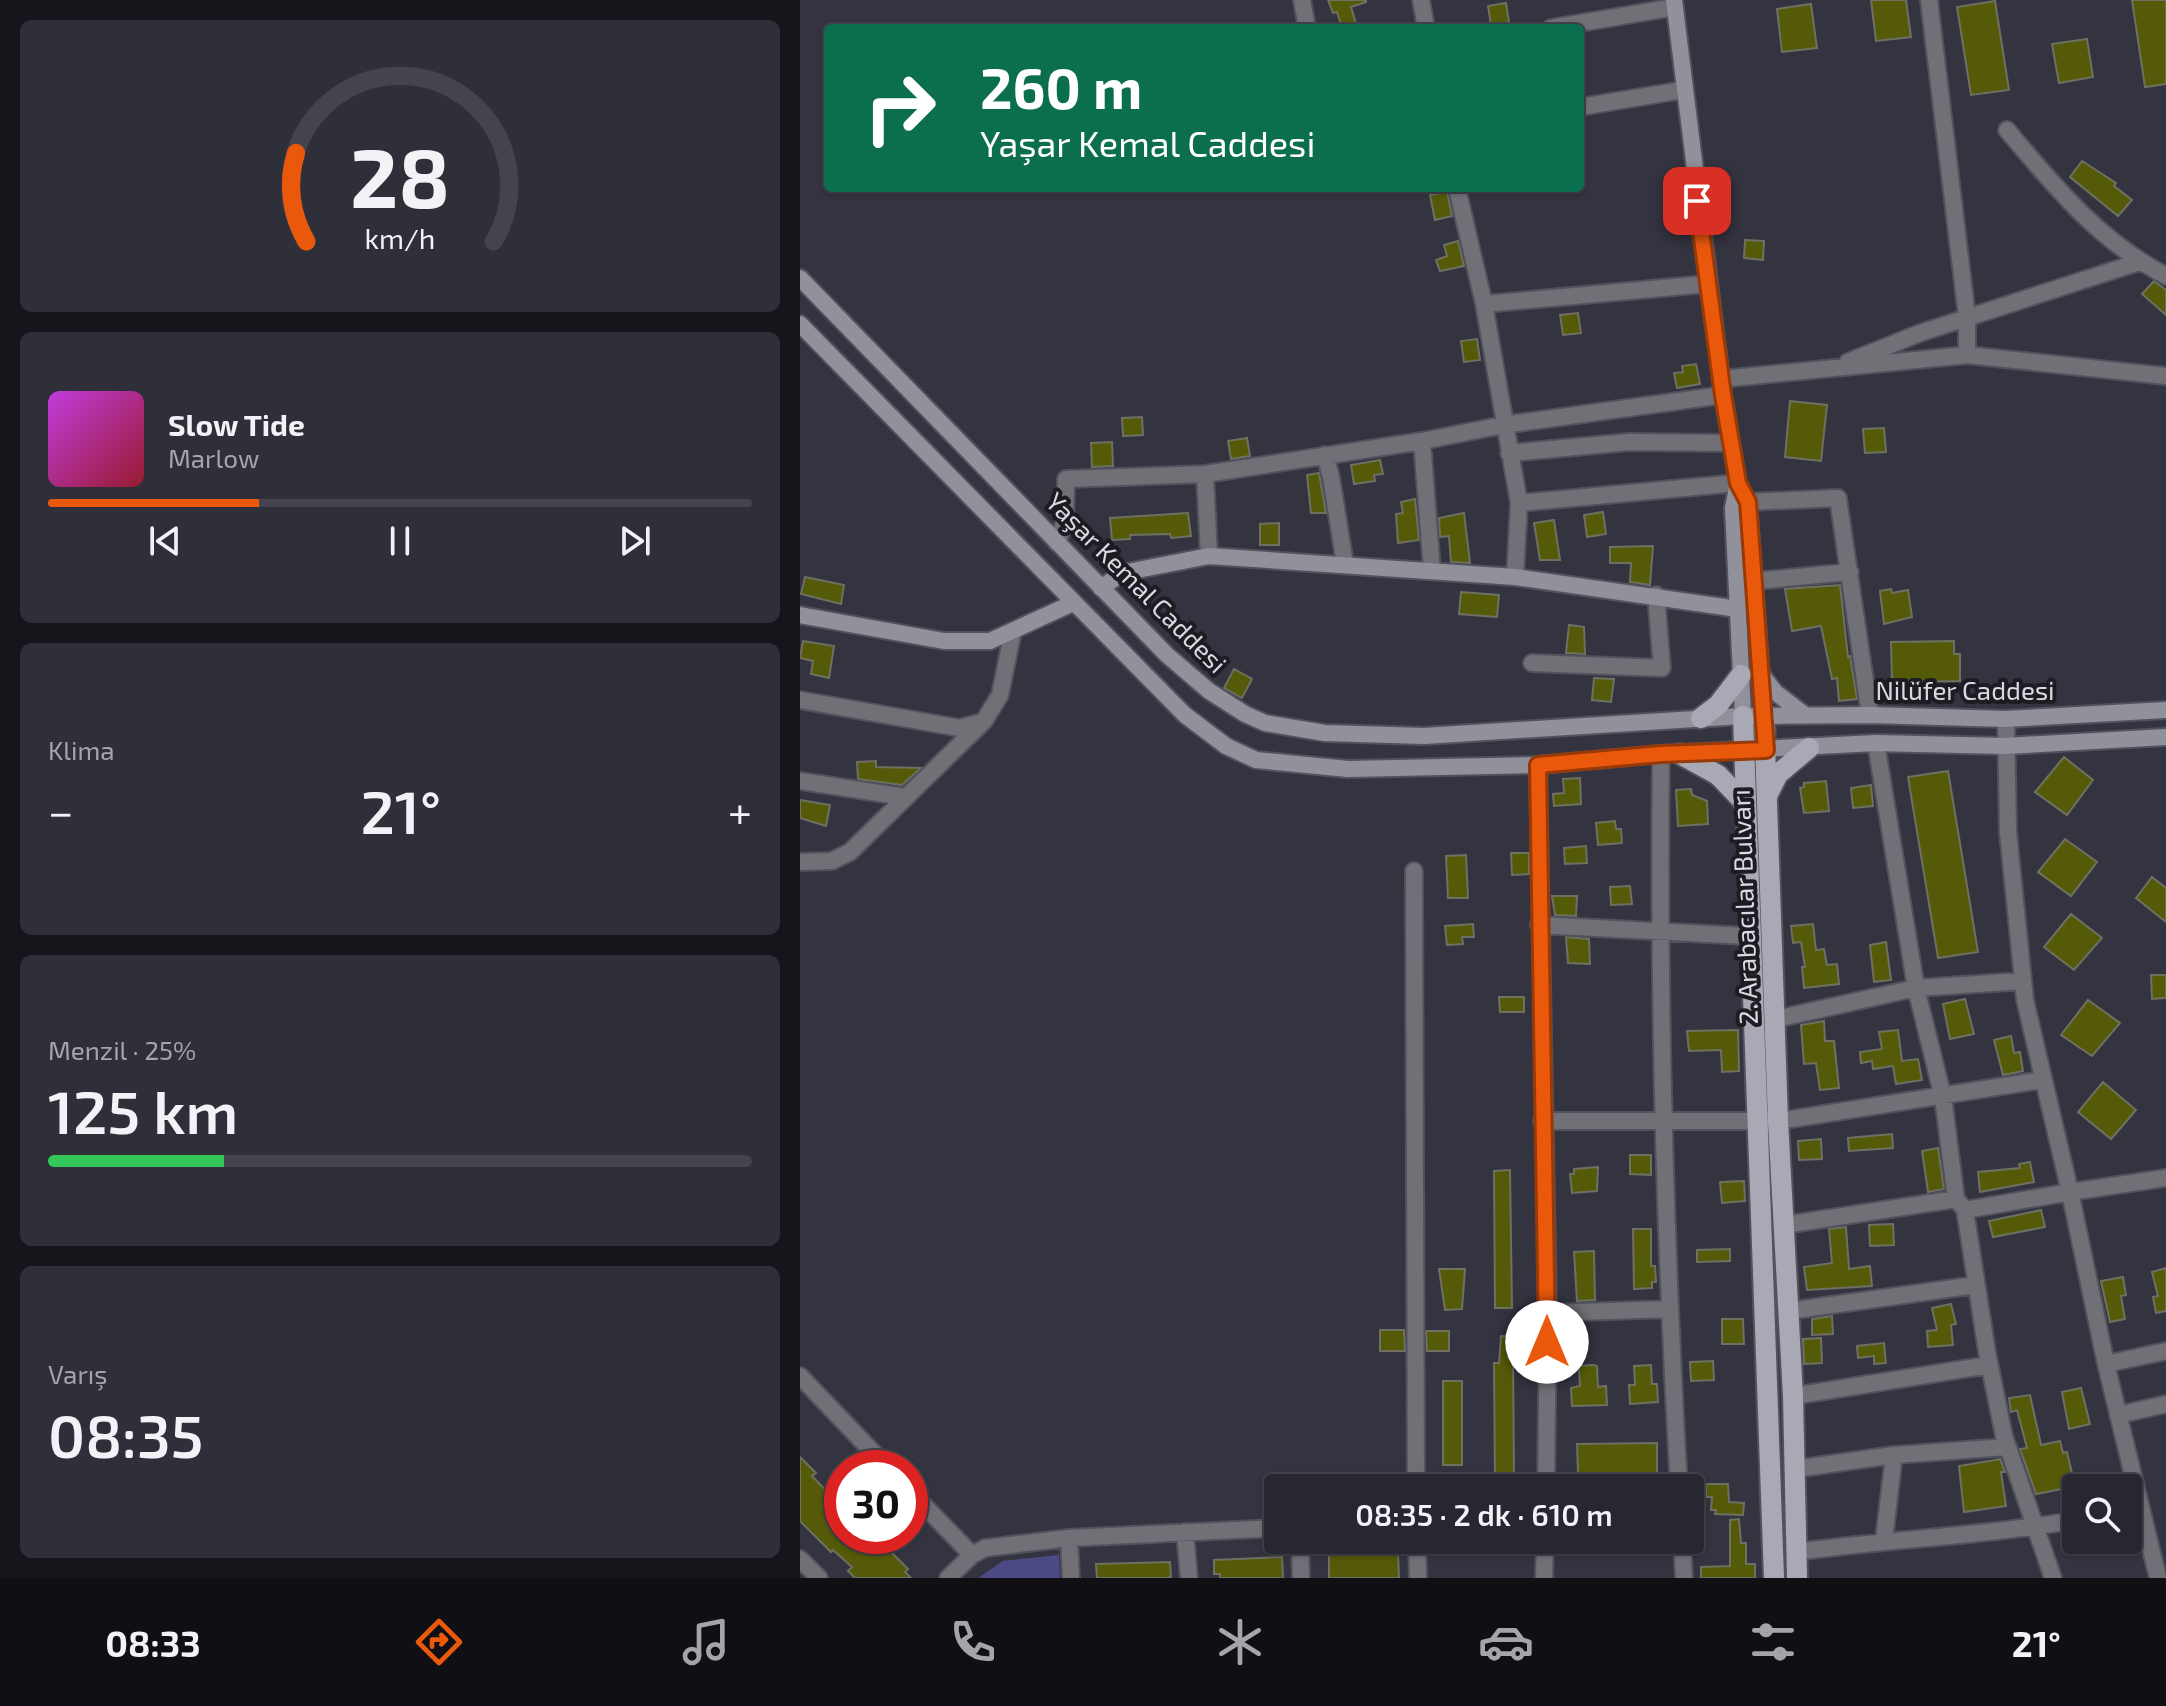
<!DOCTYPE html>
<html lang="tr">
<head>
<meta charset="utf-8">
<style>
  body { margin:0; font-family:"Exo 2",sans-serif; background:#2f2f39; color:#f1f3f6; height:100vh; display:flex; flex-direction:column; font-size:30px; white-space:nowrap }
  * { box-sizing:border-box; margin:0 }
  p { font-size:26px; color:#a4a5ab }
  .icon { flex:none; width:44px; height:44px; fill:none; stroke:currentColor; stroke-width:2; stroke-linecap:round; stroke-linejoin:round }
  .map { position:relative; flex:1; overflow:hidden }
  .details { display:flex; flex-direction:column; gap:20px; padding:20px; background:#15151b; width:800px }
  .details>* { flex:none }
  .top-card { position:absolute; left:24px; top:24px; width:760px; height:168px; border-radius:8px; box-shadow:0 2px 6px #0004,0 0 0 2px #43444d; background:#0b6e4f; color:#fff; overflow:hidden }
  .fabs { position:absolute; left:1262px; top:1474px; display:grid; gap:16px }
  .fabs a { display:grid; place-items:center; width:80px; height:80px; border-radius:8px; background:#272731; box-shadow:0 2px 6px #0004,0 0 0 2px #43444d; font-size:40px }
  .speed { position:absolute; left:24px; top:1450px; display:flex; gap:16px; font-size:40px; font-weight:700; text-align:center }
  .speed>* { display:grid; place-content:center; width:104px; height:104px; border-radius:50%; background:#272731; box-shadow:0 2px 6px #0004,0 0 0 2px #43444d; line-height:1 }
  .speed .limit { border:12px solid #d22; background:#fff; color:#111 }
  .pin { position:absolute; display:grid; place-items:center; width:68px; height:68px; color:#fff; margin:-34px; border-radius:16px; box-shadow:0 4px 12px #0006 }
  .me { position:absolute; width:88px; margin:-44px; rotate:0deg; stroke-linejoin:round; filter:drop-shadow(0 0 6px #0008) }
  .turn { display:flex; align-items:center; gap:28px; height:168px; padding:0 24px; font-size:36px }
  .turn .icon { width:104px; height:104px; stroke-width:2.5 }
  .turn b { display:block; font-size:56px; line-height:68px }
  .big { font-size:60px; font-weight:600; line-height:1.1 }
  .details .card { flex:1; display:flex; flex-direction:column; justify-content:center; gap:12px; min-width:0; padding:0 28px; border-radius:12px; background:#2f2f39 }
  .details .dial { align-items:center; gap:0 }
  .dial svg { height:208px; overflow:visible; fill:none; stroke:#43444d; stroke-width:7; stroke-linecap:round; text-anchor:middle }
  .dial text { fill:#f1f3f6; stroke:none }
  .song { display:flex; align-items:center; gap:24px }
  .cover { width:96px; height:96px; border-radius:12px; background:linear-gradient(135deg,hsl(290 70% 55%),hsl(350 70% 35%)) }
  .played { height:8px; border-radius:4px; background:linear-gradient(90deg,#ea580c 30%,#43444d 30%) }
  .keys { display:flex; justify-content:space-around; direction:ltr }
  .heat { display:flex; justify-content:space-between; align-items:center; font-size:44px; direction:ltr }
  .charge { height:12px; border-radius:6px; background:linear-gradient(90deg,#34c759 25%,#43444d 0) }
  .trip { position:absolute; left:464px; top:1474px; width:440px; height:80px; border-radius:8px; background:#272731; box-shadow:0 2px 6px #0004,0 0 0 2px #43444d; font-weight:600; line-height:80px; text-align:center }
  .tabs { display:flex; height:128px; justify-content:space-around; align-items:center; background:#101014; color:#a4a5ab }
  .tabs .icon { width:56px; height:56px }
  .tabs .current { color:#ea580c }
  .tabs b { font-size:36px; color:#f1f3f6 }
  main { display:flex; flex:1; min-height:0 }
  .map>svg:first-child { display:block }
</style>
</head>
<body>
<main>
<section class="details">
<div class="card dial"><svg viewBox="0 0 100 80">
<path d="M14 69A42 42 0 1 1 86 69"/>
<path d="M14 69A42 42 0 0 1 10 35" stroke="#ea580c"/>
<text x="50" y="56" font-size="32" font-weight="700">28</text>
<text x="50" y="72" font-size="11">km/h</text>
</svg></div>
<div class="card">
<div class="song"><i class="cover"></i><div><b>Slow Tide</b><p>Marlow</p></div></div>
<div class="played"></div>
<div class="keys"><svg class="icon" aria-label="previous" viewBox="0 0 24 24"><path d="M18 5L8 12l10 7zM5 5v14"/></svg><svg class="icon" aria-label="pause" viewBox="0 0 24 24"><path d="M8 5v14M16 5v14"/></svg><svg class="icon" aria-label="next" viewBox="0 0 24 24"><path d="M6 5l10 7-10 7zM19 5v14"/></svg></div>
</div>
<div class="card"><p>Klima</p>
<div class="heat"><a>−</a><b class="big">21°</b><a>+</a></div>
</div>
<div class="card"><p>Menzil · 25%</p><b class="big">125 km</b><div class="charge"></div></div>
<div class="card"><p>Varış</p><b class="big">08:35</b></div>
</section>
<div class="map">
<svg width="1366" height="1578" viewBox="0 0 1366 1578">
  <rect width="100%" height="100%" fill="#343441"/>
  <path fill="#4b4a85" d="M 259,1555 L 260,1578 L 178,1578 L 203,1561 Z"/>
  <path fill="#555a08" stroke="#6e7062" stroke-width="2" d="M 528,0 L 566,0 L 566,2 L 551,7 L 556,24 L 542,28 L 537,12 L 533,13 Z
    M 1071,0 L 1106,0 L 1111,37 L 1076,41 Z
    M 1332,0 L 1366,0 L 1366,84 L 1345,87 Z
    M 1195,1 L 1209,90 L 1171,95 L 1157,7 Z
    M 706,3 L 709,22 L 691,25 L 688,6 Z
    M 1011,4 L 1017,48 L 982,52 L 977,9 Z
    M 1287,39 L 1293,77 L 1259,83 L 1252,44 Z
    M 1282,161 L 1316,183 L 1314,186 L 1332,200 L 1318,216 L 1270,177 Z
    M 647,192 L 652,216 L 635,220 L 630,195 Z
    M 945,240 L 964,241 L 963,260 L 944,258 Z
    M 658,241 L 664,266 L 640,271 L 636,260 L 647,256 L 644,245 Z
    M 1354,281 L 1366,290 L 1366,315 L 1342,294 Z
    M 778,313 L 781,333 L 763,335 L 760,315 Z
    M 677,339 L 680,360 L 664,362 L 661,341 Z
    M 896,364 L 900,384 L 877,388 L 874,373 L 883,372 L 882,366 Z
    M 990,401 L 1027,405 L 1021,461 L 985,457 Z
    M 342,417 L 343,435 L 323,436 L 322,418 Z
    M 1084,428 L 1086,452 L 1065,453 L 1063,429 Z
    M 447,438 L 450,456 L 431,459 L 428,441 Z
    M 312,442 L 313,466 L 292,467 L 291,443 Z
    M 580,460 L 583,474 L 574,475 L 575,481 L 554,484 L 551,465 Z
    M 519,473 L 526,513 L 511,513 L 507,475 Z
    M 615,499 L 619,540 L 598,543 L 596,514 L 603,513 L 601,502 Z
    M 803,512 L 806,534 L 787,537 L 784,515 Z
    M 388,513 L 391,536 L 371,538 L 370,534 L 330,535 L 330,539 L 312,540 L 310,518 Z
    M 664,513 L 670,563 L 651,562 L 649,536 L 640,537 L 639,518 Z
    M 754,520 L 760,560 L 740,560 L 734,523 Z
    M 479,523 L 479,545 L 460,545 L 460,524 Z
    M 853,546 L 850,585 L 830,582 L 831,563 L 810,563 L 810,547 Z
    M 5,577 L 44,585 L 41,604 L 1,594 Z
    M 1040,585 L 1048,657 L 1050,656 L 1057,699 L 1039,701 L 1037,678 L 1032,679 L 1021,626 L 992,631 L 985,589 Z
    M 1091,589 L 1092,593 L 1108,590 L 1112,617 L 1084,624 L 1080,591 Z
    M 661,592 L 699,595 L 697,617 L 659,614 Z
    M 769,625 L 784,627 L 785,654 L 766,653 Z
    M 3,641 L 34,646 L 29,678 L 11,674 L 13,661 L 0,658 Z
    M 1154,641 L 1154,654 L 1160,654 L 1160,681 L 1092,682 L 1091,642 Z
    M 434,669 L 452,679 L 442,698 L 424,688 Z
    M 794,678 L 814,679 L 811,702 L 792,700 Z
    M 1264,757 L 1293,780 L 1267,815 L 1235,792 Z
    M 76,761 L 76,767 L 121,768 L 102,785 L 58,779 L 57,762 Z
    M 1148,771 L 1178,952 L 1138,958 L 1108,777 Z
    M 780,778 L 781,804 L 754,806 L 753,794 L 764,793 L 763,779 Z
    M 1026,781 L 1029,811 L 1004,813 L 1000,788 L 1004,787 L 1004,783 Z
    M 1071,785 L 1073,806 L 1053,808 L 1051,788 Z
    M 891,789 L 892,795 L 907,801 L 908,824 L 878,826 L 876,790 Z
    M 0,800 L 30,805 L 26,826 L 0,818 Z
    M 815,821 L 816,829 L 821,829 L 822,843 L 798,845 L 796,823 Z
    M 1265,839 L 1297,862 L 1271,896 L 1238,872 Z
    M 786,846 L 787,863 L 765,864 L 764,848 Z
    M 711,853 L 729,853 L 729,874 L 712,875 Z
    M 666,855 L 668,898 L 648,898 L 646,856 Z
    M 1352,877 L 1366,888 L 1366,922 L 1336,898 Z
    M 830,886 L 832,904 L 811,905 L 810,887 Z
    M 752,896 L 777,896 L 776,916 L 755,915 Z
    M 1271,914 L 1302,938 L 1274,970 L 1244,947 Z
    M 673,924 L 674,937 L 662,937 L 663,944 L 647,945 L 645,926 Z
    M 1013,924 L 1016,950 L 1024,949 L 1027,965 L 1037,964 L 1039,984 L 1004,988 L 1002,967 L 1005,967 L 1001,942 L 993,943 L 991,926 Z
    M 766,937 L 789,939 L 790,964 L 768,963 Z
    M 1086,942 L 1091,980 L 1074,982 L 1070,945 Z
    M 1351,975 L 1366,975 L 1366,998 L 1352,999 Z
    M 699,997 L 724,997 L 724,1012 L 700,1012 Z
    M 1165,999 L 1174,1034 L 1150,1039 L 1143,1004 Z
    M 1288,1000 L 1320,1023 L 1292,1056 L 1261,1035 Z
    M 1024,1021 L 1025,1041 L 1034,1041 L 1039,1088 L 1020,1090 L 1016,1063 L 1004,1064 L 1001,1025 Z
    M 938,1030 L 939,1071 L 922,1072 L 921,1050 L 889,1051 L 887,1031 Z
    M 1098,1030 L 1102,1061 L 1118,1059 L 1122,1080 L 1096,1084 L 1093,1066 L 1073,1069 L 1072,1061 L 1061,1063 L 1060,1052 L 1082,1049 L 1079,1032 Z
    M 1211,1036 L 1214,1053 L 1220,1052 L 1223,1071 L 1203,1075 L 1194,1040 Z
    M 1303,1082 L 1336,1110 L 1311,1139 L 1278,1112 Z
    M 1092,1134 L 1093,1148 L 1049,1151 L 1048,1138 Z
    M 1021,1139 L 1022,1159 L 999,1160 L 998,1141 Z
    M 1138,1148 L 1144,1189 L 1128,1192 L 1122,1151 Z
    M 830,1155 L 851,1155 L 851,1175 L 830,1174 Z
    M 1230,1162 L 1234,1182 L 1180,1192 L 1178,1172 L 1220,1168 L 1219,1164 Z
    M 798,1167 L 797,1191 L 772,1193 L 770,1174 L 774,1174 L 774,1169 Z
    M 710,1170 L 712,1308 L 695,1308 L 694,1171 Z
    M 944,1181 L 945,1201 L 922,1203 L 920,1182 Z
    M 1241,1210 L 1245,1227 L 1193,1237 L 1189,1221 Z
    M 1093,1224 L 1094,1245 L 1070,1246 L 1069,1225 Z
    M 1046,1227 L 1049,1269 L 1070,1266 L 1072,1286 L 1007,1290 L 1004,1267 L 1032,1263 L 1029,1229 Z
    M 833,1229 L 851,1229 L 851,1266 L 855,1266 L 856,1282 L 852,1282 L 852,1288 L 834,1289 Z
    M 930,1249 L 930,1261 L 897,1262 L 897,1250 Z
    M 794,1251 L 795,1300 L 777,1301 L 774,1252 Z
    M 1366,1268 L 1366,1311 L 1356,1313 L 1353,1297 L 1358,1296 L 1352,1272 Z
    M 639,1269 L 665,1269 L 662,1309 L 645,1310 Z
    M 1323,1277 L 1326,1295 L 1321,1296 L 1325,1319 L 1310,1322 L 1301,1281 Z
    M 1151,1304 L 1156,1324 L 1151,1325 L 1153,1345 L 1128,1347 L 1127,1331 L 1137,1330 L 1132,1308 Z
    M 1032,1316 L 1033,1334 L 1012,1335 L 1012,1319 Z
    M 922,1319 L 943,1319 L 944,1344 L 922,1344 Z
    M 580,1330 L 604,1330 L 605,1351 L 580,1351 Z
    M 759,1330 L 780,1330 L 780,1351 L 759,1351 Z
    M 626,1331 L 649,1331 L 649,1351 L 627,1351 Z
    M 701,1336 L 725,1337 L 724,1352 L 713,1351 L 714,1479 L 695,1480 L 694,1363 L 699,1363 Z
    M 1021,1338 L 1022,1363 L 1004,1364 L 1003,1339 Z
    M 1084,1343 L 1086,1363 L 1074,1364 L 1074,1356 L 1058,1358 L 1057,1346 Z
    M 913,1361 L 914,1380 L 891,1381 L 890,1362 Z
    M 793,1365 L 797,1366 L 798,1387 L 806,1386 L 807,1405 L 772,1406 L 771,1388 L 780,1386 L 779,1366 Z
    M 851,1365 L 852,1384 L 857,1384 L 858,1402 L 830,1404 L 829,1385 L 835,1385 L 834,1366 Z
    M 643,1381 L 662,1381 L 662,1465 L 643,1465 Z
    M 1281,1388 L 1290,1424 L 1269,1429 L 1262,1392 Z
    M 1230,1395 L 1241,1445 L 1260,1441 L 1263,1453 L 1267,1452 L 1274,1482 L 1261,1485 L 1262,1489 L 1236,1494 L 1220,1449 L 1227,1448 L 1217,1410 L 1211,1412 L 1209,1398 Z
    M 857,1443 L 857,1473 L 778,1473 L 777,1444 Z
    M 0,1457 L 16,1473 L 12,1476 L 30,1495 L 33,1492 L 42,1501 L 42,1536 L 75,1536 L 108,1569 L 105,1572 L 111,1578 L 55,1578 L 48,1571 L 52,1567 L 33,1550 L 31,1552 L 0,1521 Z
    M 1200,1459 L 1205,1472 L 1201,1472 L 1206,1506 L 1164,1512 L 1159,1466 Z
    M 906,1484 L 928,1484 L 929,1502 L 944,1503 L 943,1515 L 915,1514 L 916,1510 L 911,1510 L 912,1497 L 906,1497 Z
    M 939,1519 L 941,1543 L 946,1543 L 946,1564 L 955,1564 L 955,1578 L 901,1578 L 901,1567 L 930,1566 L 930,1520 Z
    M 598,1552 L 599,1578 L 529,1578 L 529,1555 Z
    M 482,1557 L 483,1578 L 420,1578 L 420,1574 L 414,1574 L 414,1560 Z
    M 370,1562 L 371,1577 L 366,1578 L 297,1578 L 296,1564 Z"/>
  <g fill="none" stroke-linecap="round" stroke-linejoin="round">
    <g stroke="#52525e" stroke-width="20">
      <path id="street" d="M 502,0 L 507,28
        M 621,0 L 626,28
        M 1129,0 L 1167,317 L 1167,355
        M 751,28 L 875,7
        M 780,107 L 883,90
        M 1207,130 C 1256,188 1298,240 1366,276
        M 657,188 L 684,304 L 719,503 L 715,577
        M 684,304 L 907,284
        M 1048,362 L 1120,333 L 1339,262
        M 921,379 L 1167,355 L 1366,376
        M 622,441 L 632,571
        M 709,453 L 829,442 L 931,443
        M 525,455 L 531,477 L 545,564
        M 405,474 L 409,556
        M 948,502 L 1038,498 L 1070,715
        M 719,503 L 938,483
        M 257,543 L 265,521 L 266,479 L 405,474 L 622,441 L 703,425 L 923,395
        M 955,581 L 1050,572
        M 732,663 L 862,668 L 856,595
        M 0,700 L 160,728 L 178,723
        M 1206,719 L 1208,832 L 1225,1000 L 1270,1192 L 1366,1178
        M 1076,743 L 1116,988 L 1143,1097 L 1156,1199
        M 861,754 C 858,999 865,1244 879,1488
        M 738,765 L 748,1313 L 746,1488
        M 0,781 L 105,797
        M 0,862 L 32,861 L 50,852 L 184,721 L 200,695 L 213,631
        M 614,871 L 616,1488
        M 739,925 L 946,936
        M 976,1019 L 1116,988 L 1223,981
        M 742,1121 L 978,1121 L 1242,1080
        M 1165,1210 L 1187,1352 L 1204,1436 L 1253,1578
        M 984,1225 L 1156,1199 L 1165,1210 L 1270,1192 L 1306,1364 L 1358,1578
        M 988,1311 L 1176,1285
        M 748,1313 L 870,1309
        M 1306,1364 L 1366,1351
        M 0,1376 L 88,1468
        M 993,1396 L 1189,1365
        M 1318,1415 L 1366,1404
        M 994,1469 L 1094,1455 L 1207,1447
        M 110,1491 L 172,1555
        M 385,1532 L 389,1578
        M 500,1540 L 501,1578
        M 617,1540 L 618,1578
        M 882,1540 L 884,1578
        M 1084,1540 L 1094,1455
        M 996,1552 C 1089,1539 1184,1536 1276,1520
        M 0,1559 L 19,1578
        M 148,1578 L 172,1555 L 185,1548 L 269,1538
        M 271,1578 L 269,1538 L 478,1528
        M 744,1578 L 745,1540"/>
    </g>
    <g stroke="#52525e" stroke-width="20">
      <path id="secondary" d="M 874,0 L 923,395 L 938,483 L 948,502 L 964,716
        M 0,278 L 367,655 L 409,691 L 445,714 L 465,723 L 525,733 L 624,736 L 943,716 L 1070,715 L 1206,719 L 1366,710
        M 0,324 L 385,715 L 426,746 L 456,760 L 548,769 L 738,765 L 861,754 L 1076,743 L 1205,746 L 1366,737
        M 938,483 L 933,508 L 943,716
        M 301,588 L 322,573 L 409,556 L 715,577 L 938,609
        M 0,615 L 144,641 L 190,641 L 273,603
        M 961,674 L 975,692 L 1005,715"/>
    </g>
    <g stroke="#52525e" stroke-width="24">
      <path id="primary" d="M 943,716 L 974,1578
        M 964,716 L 978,1121 L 993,1396 L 997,1578
        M 901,718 L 918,705 L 941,675
        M 880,754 L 918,775 L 946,804
        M 967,796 L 978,774 L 1009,748"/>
    </g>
    <use href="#street" stroke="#707076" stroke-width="16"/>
    <use href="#secondary" stroke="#90919b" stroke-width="16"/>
    <use href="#primary" stroke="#a9a9b6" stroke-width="20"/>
  </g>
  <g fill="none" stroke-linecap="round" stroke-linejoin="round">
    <g stroke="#983908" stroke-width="20">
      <path id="route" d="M 747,1342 L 738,765 L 861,754 L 966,750 L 948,502 L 938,483 L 923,395 L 897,201"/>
    </g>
    <use href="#route" stroke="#ea580c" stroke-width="14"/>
  </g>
  <g text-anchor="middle" stroke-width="8" stroke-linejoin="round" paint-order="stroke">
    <g font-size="26" fill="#dadae2" stroke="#1c1d22">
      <text transform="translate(336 583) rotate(45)" y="9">Yaşar Kemal Caddesi</text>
      <text x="1165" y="700">Nilüfer Caddesi</text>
      <text transform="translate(945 907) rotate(-92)" y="9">2. Arabacılar Bulvarı</text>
    </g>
  </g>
</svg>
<div class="fabs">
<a><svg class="icon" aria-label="search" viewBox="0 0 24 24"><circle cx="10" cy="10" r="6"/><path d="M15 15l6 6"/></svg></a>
</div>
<div class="speed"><div class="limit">30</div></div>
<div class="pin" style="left:897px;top:201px;background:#d93025"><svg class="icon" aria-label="arrive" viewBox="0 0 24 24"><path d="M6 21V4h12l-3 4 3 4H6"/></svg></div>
<svg class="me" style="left:747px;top:1342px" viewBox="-20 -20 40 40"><circle r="19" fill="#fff"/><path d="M0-13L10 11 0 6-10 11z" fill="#ea580c"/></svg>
<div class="trip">08:35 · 2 dk · 610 m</div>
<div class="top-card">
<div class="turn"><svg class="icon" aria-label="right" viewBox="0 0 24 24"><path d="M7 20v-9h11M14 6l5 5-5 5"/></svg><div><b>260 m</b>Yaşar Kemal Caddesi</div></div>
</div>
</div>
</main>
<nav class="tabs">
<b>08:33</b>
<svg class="icon current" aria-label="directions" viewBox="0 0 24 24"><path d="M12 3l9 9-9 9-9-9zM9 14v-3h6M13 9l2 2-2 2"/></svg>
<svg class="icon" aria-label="music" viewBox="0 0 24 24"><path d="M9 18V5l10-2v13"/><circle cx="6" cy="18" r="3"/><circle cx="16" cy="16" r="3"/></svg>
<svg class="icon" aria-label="phone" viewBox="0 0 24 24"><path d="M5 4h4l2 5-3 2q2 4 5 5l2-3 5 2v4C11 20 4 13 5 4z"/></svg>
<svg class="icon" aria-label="climate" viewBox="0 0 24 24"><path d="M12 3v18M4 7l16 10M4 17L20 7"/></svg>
<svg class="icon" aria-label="car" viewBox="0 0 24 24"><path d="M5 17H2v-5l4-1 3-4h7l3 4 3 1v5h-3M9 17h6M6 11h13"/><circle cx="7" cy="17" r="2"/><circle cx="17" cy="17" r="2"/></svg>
<svg class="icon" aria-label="filters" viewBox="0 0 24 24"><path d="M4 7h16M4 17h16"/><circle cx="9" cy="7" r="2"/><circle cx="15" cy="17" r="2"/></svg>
<b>21°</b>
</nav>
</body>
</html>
